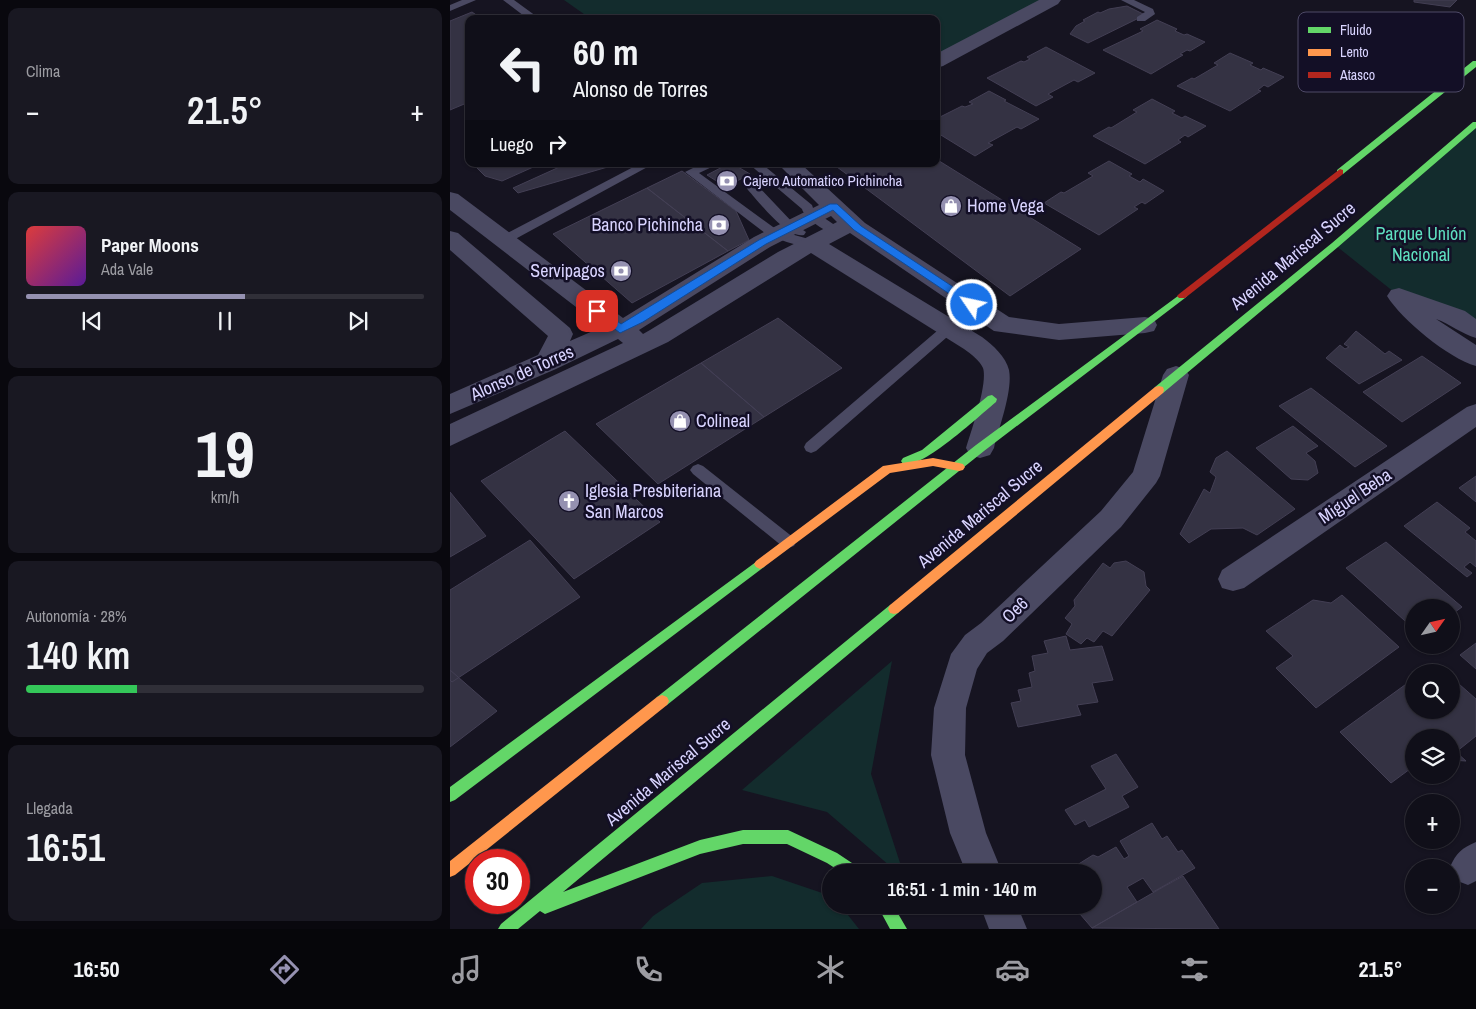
<!DOCTYPE html>
<html lang="es">
<head>
<meta charset="utf-8">
<style>
  body { margin:0; font-family:"Archivo Narrow",sans-serif; background:#191822; color:#f1f3f6; height:100vh; display:flex; flex-direction:column; font-size:19px; white-space:nowrap }
  * { box-sizing:border-box; margin:0 }
  p { font-size:16px; color:#9c9ca2 }
  .icon { flex:none; width:28px; height:28px; fill:none; stroke:currentColor; stroke-width:2; stroke-linecap:round; stroke-linejoin:round }
  .map { position:relative; flex:1; overflow:hidden }
  .drawer { display:flex; flex-direction:column; gap:8px; padding:8px; background:#09080e; width:450px }
  .drawer>* { flex:none }
  .guide { position:absolute; left:15px; top:15px; width:475px; height:152px; border-radius:10px; box-shadow:0 1px 4px #0004,0 0 0 1px #302f38; background:#100f19; color:#f1f3f6; overflow:hidden }
  .needle { width:32px; rotate:56deg }
  .buttons { position:absolute; left:955px; top:599px; display:grid; gap:10px }
  .buttons a { display:grid; place-items:center; width:55px; height:55px; border-radius:50%; background:#100f19; box-shadow:0 1px 4px #0004,0 0 0 1px #302f38; font-size:25px }
  .speed { position:absolute; left:15px; top:849px; display:flex; gap:10px; font-size:25px; font-weight:700; text-align:center }
  .speed>* { display:grid; place-content:center; width:65px; height:65px; border-radius:50%; background:#100f19; box-shadow:0 1px 4px #0004,0 0 0 1px #302f38; line-height:1 }
  .speed .limit { border:8px solid #d22; background:#fff; color:#111 }
  .pin { position:absolute; display:grid; place-items:center; width:42px; height:42px; color:#fff; margin:-21px; border-radius:10px; box-shadow:0 2px 8px #0006 }
  .me { position:absolute; width:55px; margin:-28px; rotate:304deg; stroke-linejoin:round; filter:drop-shadow(0 0 4px #0008) }
  .turn { display:flex; align-items:center; gap:18px; height:105px; padding:0 25px; font-size:22px }
  .turn .icon { width:65px; height:65px; stroke-width:2.5 }
  .turn b { display:block; font-size:35px; line-height:42px }
  .then { display:flex; align-items:center; height:48px; padding:0 25px; background:#0003; gap:10px; font-size:19px }
  .big { font-size:38px; font-weight:600; line-height:1.1 }
  .drawer .widget { flex:1; display:flex; flex-direction:column; justify-content:center; gap:8px; min-width:0; padding:0 18px; border-radius:10px; background:#191822 }
  .drawer .dial { align-items:center; gap:0 }
  .dial b { font-size:65px; line-height:1 }
  .song { display:flex; align-items:center; gap:15px }
  .cover { width:60px; height:60px; border-radius:8px; background:linear-gradient(135deg,hsl(0 70% 55%),hsl(270 70% 35%)) }
  .played { height:5px; border-radius:2px; background:linear-gradient(90deg,#9591b1 55%,#302f38 55%) }
  .keys { display:flex; justify-content:space-around; direction:ltr }
  .heat { display:flex; justify-content:space-between; align-items:center; font-size:28px; direction:ltr }
  .charge { height:8px; border-radius:4px; background:linear-gradient(90deg,#34c759 28%,#302f38 0) }
  .trip { position:absolute; left:372px; top:864px; width:280px; height:50px; border-radius:25px; background:#100f19; box-shadow:0 1px 4px #0004,0 0 0 1px #302f38; font-weight:600; line-height:50px; text-align:center }
  .tab-bar { display:flex; height:80px; justify-content:space-around; align-items:center; background:#06060a; color:#9c9ca2 }
  .tab-bar .icon { width:35px; height:35px }
  .tab-bar .selected { color:#9591b1 }
  .tab-bar b { font-size:22px; color:#f1f3f6 }
  main { display:flex; flex:1; min-height:0 }
  .map>svg:first-child { display:block }
</style>
</head>
<body>
<main>
<section class="drawer">
<div class="widget"><p>Clima</p>
<div class="heat"><a>−</a><b class="big">21.5°</b><a>+</a></div>
</div>
<div class="widget">
<div class="song"><i class="cover"></i><div><b>Paper Moons</b><p>Ada Vale</p></div></div>
<div class="played"></div>
<div class="keys"><svg class="icon" aria-label="previous" viewBox="0 0 24 24"><path d="M18 5L8 12l10 7zM5 5v14"/></svg><svg class="icon" aria-label="pause" viewBox="0 0 24 24"><path d="M8 5v14M16 5v14"/></svg><svg class="icon" aria-label="next" viewBox="0 0 24 24"><path d="M6 5l10 7-10 7zM19 5v14"/></svg></div>
</div>
<div class="widget dial"><b>19</b><p>km/h</p></div>
<div class="widget"><p>Autonomía · 28%</p><b class="big">140 km</b><div class="charge"></div></div>
<div class="widget"><p>Llegada</p><b class="big">16:51</b></div>
</section>
<div class="map">
<svg width="1026" height="929" viewBox="0 0 1026 929">
  <rect width="100%" height="100%" fill="#161421"/>
  <path fill="#132c2d" d="M 114,0 L 599,0 L 486,58 L 486,19 L 141,19 Z
    M 1026,126 L 1026,330 L 949,296 L 885,245 Z
    M 442,661 L 421,774 L 453,872 L 447,872 L 377,812 L 292,790 Z
    M 322,876 L 381,896 L 381,905 L 390,905 L 409,929 L 191,929 L 203,916 L 252,883 Z"/>
  <path fill="#343243" stroke="#433f54" d="M 964,0 L 1007,0 L 1000,7 L 964,2 Z
    M 677,6 L 695,15 L 638,43 L 620,34 L 626,26 L 635,21 L 633,20 L 648,12 L 650,13 L 659,9 Z
    M 22,12 L 32,19 L 19,19 L 19,102 L 0,110 L 0,21 Z
    M 707,20 L 727,29 L 725,31 L 734,35 L 737,34 L 755,42 L 740,51 L 737,50 L 730,54 L 733,55 L 701,74 L 653,50 L 693,31 L 690,29 Z
    M 596,47 L 645,73 L 628,82 L 624,80 L 598,94 L 603,97 L 586,106 L 537,78 L 571,61 L 574,62 L 580,59 L 577,57 Z
    M 780,53 L 803,63 L 800,65 L 811,70 L 813,68 L 834,77 L 818,87 L 814,85 L 808,90 L 811,91 L 780,111 L 727,86 L 742,78 L 744,79 L 768,65 L 764,63 Z
    M 539,91 L 556,100 L 554,101 L 589,119 L 571,129 L 567,127 L 538,143 L 543,145 L 525,156 L 486,132 L 486,119 L 512,106 L 515,107 L 523,104 L 519,102 Z
    M 702,99 L 725,111 L 722,113 L 732,118 L 735,116 L 756,126 L 738,137 L 735,135 L 728,140 L 731,142 L 695,164 L 643,136 L 659,127 L 661,128 L 687,112 L 683,110 Z
    M 486,159 L 631,249 L 560,296 L 383,164 L 486,164 Z
    M 659,161 L 682,174 L 679,176 L 690,182 L 693,179 L 714,191 L 695,204 L 692,202 L 684,207 L 688,209 L 649,235 L 594,203 L 611,192 L 614,193 L 643,176 L 638,173 Z
    M 23,164 L 90,164 L 52,181 L 35,176 Z
    M 116,164 L 168,164 L 68,193 L 63,188 Z
    M 278,164 L 283,164 L 300,174 L 276,187 L 257,175 Z
    M 232,171 L 286,211 L 299,240 L 278,251 L 197,188 Z
    M 197,188 L 278,251 L 182,303 L 103,234 Z
    M 328,318 L 392,368 L 314,417 L 251,363 Z
    M 906,331 L 935,354 L 939,351 L 952,360 L 909,384 L 876,358 L 890,345 L 895,349 L 899,347 L 894,344 Z
    M 972,356 L 1011,383 L 952,422 L 913,392 Z
    M 251,363 L 314,417 L 208,484 L 146,424 Z
    M 861,388 L 937,446 L 905,467 L 829,406 Z
    M 843,426 L 868,446 L 856,453 L 865,461 L 868,473 L 858,480 L 841,479 L 806,448 Z
    M 115,431 L 210,522 L 124,579 L 31,481 Z
    M 777,451 L 845,509 L 807,535 L 793,528 L 761,529 L 739,543 L 730,534 L 754,489 L 760,493 L 766,477 L 760,472 L 766,458 Z
    M 1026,476 L 1026,502 L 1009,488 Z
    M 0,492 L 36,536 L 0,557 Z
    M 987,502 L 1020,528 L 1015,532 L 1026,541 L 1026,567 L 1020,562 L 1014,567 L 1022,573 L 1017,577 L 954,526 Z
    M 80,540 L 130,597 L 2,682 L 0,680 L 0,590 Z
    M 936,542 L 1012,607 L 1001,615 L 1001,608 L 964,608 L 964,629 L 896,568 Z
    M 676,561 L 694,572 L 696,586 L 700,590 L 662,636 L 653,631 L 644,642 L 637,638 L 631,644 L 616,634 L 622,624 L 615,618 L 625,606 L 624,600 L 653,563 L 660,568 L 664,563 Z
    M 892,595 L 949,647 L 866,708 L 826,668 L 843,656 L 816,631 L 863,600 L 881,603 Z
    M 616,636 L 620,650 L 652,646 L 663,680 L 642,683 L 648,702 L 627,705 L 631,715 L 568,727 L 561,703 L 571,701 L 568,690 L 582,687 L 579,673 L 585,671 L 582,656 L 598,653 L 594,641 Z
    M 1026,643 L 1026,669 L 1010,655 Z
    M 0,670 L 47,711 L 0,747 Z
    M 1001,677 L 1026,699 L 1026,736 L 1006,752 L 1016,761 L 1001,760 L 1001,738 L 964,738 L 964,766 L 941,783 L 890,732 L 959,682 L 964,686 L 964,710 L 1001,710 Z
    M 666,754 L 688,787 L 672,796 L 679,807 L 639,827 L 635,820 L 625,825 L 615,810 L 656,789 L 641,766 Z
    M 702,823 L 712,839 L 717,836 L 728,852 L 732,850 L 745,868 L 703,892 L 693,878 L 677,887 L 687,902 L 642,928 L 630,914 L 623,913 L 617,905 L 644,905 L 644,872 L 618,872 L 619,870 L 643,855 L 648,857 L 666,847 L 674,859 L 679,856 L 670,841 Z
    M 733,876 L 769,929 L 642,928 L 713,887 Z"/>
  <g fill="none" stroke-linecap="round" stroke-linejoin="round">
    <path fill="#4a4962" fill-rule="evenodd" d="M 12,0 L 26,0 L 0,11 L 0,5 Z
      M 53,0 L 64,0 L 90,19 L 78,19 Z
      M 671,0 L 684,0 L 703,9 L 705,14 L 695,21 L 687,21 L 687,17 L 695,12 Z
      M 189,164 L 203,164 L 58,243 L 50,243 L 48,240 L 50,237 Z
      M 251,164 L 266,164 L 264,166 L 249,173 L 323,227 L 330,231 L 366,241 L 368,244 L 366,247 C 356,250 324,238 315,233 L 235,172 Z
      M 299,164 L 312,164 L 362,205 L 364,211 L 389,228 L 391,231 L 389,234 C 380,236 354,218 352,209 Z
      M 302,183 L 306,184 L 344,224 L 356,232 L 354,235 C 337,239 309,202 298,190 L 296,187 L 298,184 Z
      M 499,323 L 504,325 L 506,328 L 504,331 L 366,451 L 361,453 L 356,451 L 354,447 L 356,443 L 494,325 Z
      M 248,464 L 253,466 L 344,538 L 346,542 L 344,546 L 338,548 L 332,546 L 243,474 L 240,470 L 243,466 Z"/>
    <path fill="#4a4962" fill-rule="evenodd" d="M 589,0 L 611,0 L 608,4 L 493,66 L 486,68 L 486,54 Z
      M 328,164 L 351,164 L 415,223 L 559,317 L 609,324 L 695,317 L 704,319 L 707,325 L 704,331 L 695,333 L 609,340 L 544,331 L 400,233 L 379,244 L 532,337 C 543,345 556,357 559,370 C 563,391 549,427 544,448 L 540,455 L 530,458 L 520,455 L 516,448 C 521,431 538,384 533,368 C 530,361 521,354 514,349 L 361,253 L 218,342 L 0,446 L 0,424 L 173,343 L 168,339 L 106,369 L 0,414 L 0,394 L 88,355 L 98,336 L 0,250 L 0,231 L 8,233 L 120,328 L 123,334 L 120,341 L 152,327 L 0,210 L 0,192 L 8,194 L 173,318 L 304,237 L 369,205 ZM 381,216 L 387,222 L 328,252 L 200,330 L 193,334 L 189,330 L 320,247 Z
      M 949,288 L 1015,311 L 1026,319 L 1026,338 C 1012,334 1000,324 986,319 L 1026,345 L 1026,366 C 998,358 952,320 937,296 L 941,290 Z
      M 726,366 L 735,369 L 739,375 L 710,476 L 706,483 L 671,527 L 553,641 L 537,653 L 527,669 L 516,708 L 515,755 L 536,833 L 552,872 L 516,872 L 500,833 L 481,755 L 484,708 L 501,654 L 515,635 L 531,623 L 651,511 L 683,472 L 713,375 L 717,369 Z
      M 1026,404 L 1026,427 L 794,588 L 783,591 L 772,588 L 768,579 L 772,570 L 1017,407 Z
      M 1026,842 L 1026,881 L 1018,885 L 1005,880 L 1000,867 C 1006,853 1012,848 1026,842 Z
      M 530,905 L 567,905 L 577,929 L 539,929 Z"/>
    <path fill="#63d668" fill-rule="evenodd" d="M 1023,61 L 1026,61 L 1026,67 L 893,174 L 887,174 L 887,170 Z
      M 1023,122 L 1026,122 L 1026,128 L 888,247 L 713,393 L 705,393 L 704,390 L 705,387 L 882,243 Z
      M 732,293 L 735,294 L 737,296 L 735,298 L 534,451 L 217,705 L 212,707 L 207,705 L 205,701 L 207,697 L 526,445 Z
      M 542,395 L 547,399 L 546,402 C 530,415 472,470 453,464 L 451,461 L 453,458 L 472,450 L 538,396 Z
      M 310,559 L 314,561 L 316,564 L 314,567 L 5,800 L 0,802 L 0,787 Z
      M 444,604 L 448,605 L 450,609 L 448,613 L 113,892 L 250,840 L 293,830 L 338,830 L 387,853 L 408,867 L 410,872 L 391,872 L 377,863 L 337,844 L 293,844 L 250,854 L 95,914 L 90,911 L 68,929 L 48,929 L 51,924 L 440,605 Z
      M 427,905 L 443,905 L 457,929 L 440,929 Z"/>
    <path fill="#ff974d" fill-rule="evenodd" d="M 709,386 L 713,387 L 714,390 L 713,393 L 448,613 L 444,614 L 440,613 L 438,609 L 440,605 L 705,387 Z
      M 483,458 L 509,463 L 513,464 L 515,467 L 513,470 L 509,471 L 483,466 L 440,473 L 314,567 L 310,569 L 306,567 L 304,564 L 306,561 L 433,466 Z
      M 212,695 L 217,697 L 219,701 L 217,705 L 5,875 L 0,877 L 0,861 L 207,697 Z"/>
    <path fill="#b3261e" fill-rule="evenodd" d="M 890,169 L 893,170 L 893,174 L 735,298 L 729,298 L 727,296 L 729,294 Z"/>
  </g>
  <path fill="#1a73e8" stroke="#114b97" d="M 380,204 L 387,204 L 411,226 L 526,302 L 526,307 L 519,307 L 404,230 L 383,210 L 316,244 L 193,322 L 170,333 L 142,311 L 143,308 L 150,308 L 171,324 L 309,240 Z"/>
  <defs>
    <g id="bank-disc" transform="scale(1.125)"><circle r="9.5" fill="#9591b1" stroke="#130f26"/><path d="M-6-4H6V4H-6ZM0-2.3a2.3 2.3 0 1 0 0 4.6a2.3 2.3 0 1 0 0-4.6Z" fill="#fff"/></g>
    <g id="shop-disc" transform="scale(1.125)"><circle r="9.5" fill="#9591b1" stroke="#130f26"/><path d="M-5-2.5h2.3a2.7 3.5 0 0 1 5.4 0H5L5.5 6h-11ZM-1.5-2.5h3a1.5 2.3 0 0 0-3 0Z" fill="#fff"/></g>
    <g id="church-disc" transform="scale(1.125)"><circle r="9.5" fill="#9591b1" stroke="#130f26"/><path d="M-1.2-6h2.4v3.5h3.3v2.4h-3.3V6h-2.4V-.1h-3.3v-2.4h3.3Z" fill="#fff"/></g>
  </defs>
  <g fill-rule="evenodd">
    <use href="#bank-disc" x="277" y="181"/>
    <use href="#shop-disc" x="501" y="206"/>
    <use href="#bank-disc" x="269" y="225"/>
    <use href="#bank-disc" x="171" y="271"/>
    <use href="#shop-disc" x="230" y="421"/>
    <use href="#church-disc" x="119" y="501"/>
  </g>
  <g text-anchor="middle" stroke-width="5" stroke-linejoin="round" paint-order="stroke">
    <g font-size="15" fill="#d9d4ff" stroke="#130f26" text-anchor="start">
      <text x="293" y="186">Cajero Automatico Pichincha</text>
    </g>
    <g font-size="18" fill="#d9d4ff" stroke="#130f26" text-anchor="start">
      <text x="517" y="212">Home Vega</text>
      <text x="253" y="231" text-anchor="end">Banco Pichincha</text>
      <text x="155" y="277" text-anchor="end">Servipagos</text>
      <text x="246" y="427">Colineal</text>
      <text x="135" y="497">Iglesia Presbiteriana<tspan x="135" dy="21">San Marcos</tspan></text>
    </g>
    <g font-size="18" fill="#5fe0c0" stroke="#130f26">
      <text x="971" y="240">Parque Unión<tspan x="971" dy="21">Nacional</tspan></text>
    </g>
    <g font-size="18" fill="#d9d4ff" stroke="#130f26">
      <text transform="translate(843 256) rotate(-40)" y="6">Avenida Mariscal Sucre</text>
      <text transform="translate(72 373) rotate(-24)" y="6">Alonso de Torres</text>
      <text transform="translate(905 496) rotate(-34)" y="6">Miguel Beba</text>
      <text transform="translate(530 514) rotate(-40)" y="6">Avenida Mariscal Sucre</text>
      <text transform="translate(565 610) rotate(-43)" y="6">Oe6</text>
      <text transform="translate(218 772) rotate(-40)" y="6">Avenida Mariscal Sucre</text>
    </g>
  </g>
  <rect x="848" y="12" width="166" height="80" rx="8" fill="#130f26" stroke="#4e4a67" stroke-width="1"/>
  <rect x="858" y="27" width="23" height="6" fill="#63d668"/>
  <rect x="858" y="49" width="23" height="7" fill="#ff974d"/>
  <rect x="858" y="72" width="23" height="6" fill="#b3261e"/>
  <g font-size="14" fill="#d9d4ff">
    <text x="890" y="35">Fluido</text>
    <text x="890" y="57">Lento</text>
    <text x="890" y="80">Atasco</text>
  </g>
</svg>
<div class="buttons">
<a><svg class="needle" viewBox="-14 -14 28 28"><path d="M0-13l5 13h-10z" fill="#e53935"/><path d="M0 13l5-13h-10z" fill="#9c9ca2"/></svg></a>
<a><svg class="icon" aria-label="search" viewBox="0 0 24 24"><circle cx="10" cy="10" r="6"/><path d="M15 15l6 6"/></svg></a>
<a><svg class="icon" aria-label="layers" viewBox="0 0 24 24"><path d="M12 4l9 5-9 5-9-5zM3 14l9 5 9-5"/></svg></a>
<a>+</a>
<a>−</a>
</div>
<div class="speed"><div class="limit">30</div></div>
<div class="pin" style="left:147px;top:311px;background:#d93025"><svg class="icon" aria-label="arrive" viewBox="0 0 24 24"><path d="M6 21V4h12l-3 4 3 4H6"/></svg></div>
<svg class="me" style="left:522px;top:305px" viewBox="-20 -20 40 40"><circle r="17" fill="#1a73e8" stroke="#fff" stroke-width="3"/><path d="M0-11L8 9 0 5-8 9z" fill="#fff"/></svg>
<div class="trip">16:51 · 1 min · 140 m</div>
<div class="guide">
<div class="turn"><svg class="icon" aria-label="left" viewBox="0 0 24 24"><path d="M17 20v-9H6M10 6l-5 5 5 5"/></svg><div><b>60 m</b>Alonso de Torres</div></div>
<div class="then">Luego<svg class="icon" aria-label="right" viewBox="0 0 24 24"><path d="M7 20v-9h11M14 6l5 5-5 5"/></svg></div>
</div>
</div>
</main>
<nav class="tab-bar">
<b>16:50</b>
<svg class="icon selected" aria-label="directions" viewBox="0 0 24 24"><path d="M12 3l9 9-9 9-9-9zM9 14v-3h6M13 9l2 2-2 2"/></svg>
<svg class="icon" aria-label="music" viewBox="0 0 24 24"><path d="M9 18V5l10-2v13"/><circle cx="6" cy="18" r="3"/><circle cx="16" cy="16" r="3"/></svg>
<svg class="icon" aria-label="phone" viewBox="0 0 24 24"><path d="M5 4h4l2 5-3 2q2 4 5 5l2-3 5 2v4C11 20 4 13 5 4z"/></svg>
<svg class="icon" aria-label="climate" viewBox="0 0 24 24"><path d="M12 3v18M4 7l16 10M4 17L20 7"/></svg>
<svg class="icon" aria-label="car" viewBox="0 0 24 24"><path d="M5 17H2v-5l4-1 3-4h7l3 4 3 1v5h-3M9 17h6M6 11h13"/><circle cx="7" cy="17" r="2"/><circle cx="17" cy="17" r="2"/></svg>
<svg class="icon" aria-label="filters" viewBox="0 0 24 24"><path d="M4 7h16M4 17h16"/><circle cx="9" cy="7" r="2"/><circle cx="15" cy="17" r="2"/></svg>
<b>21.5°</b>
</nav>
</body>
</html>
